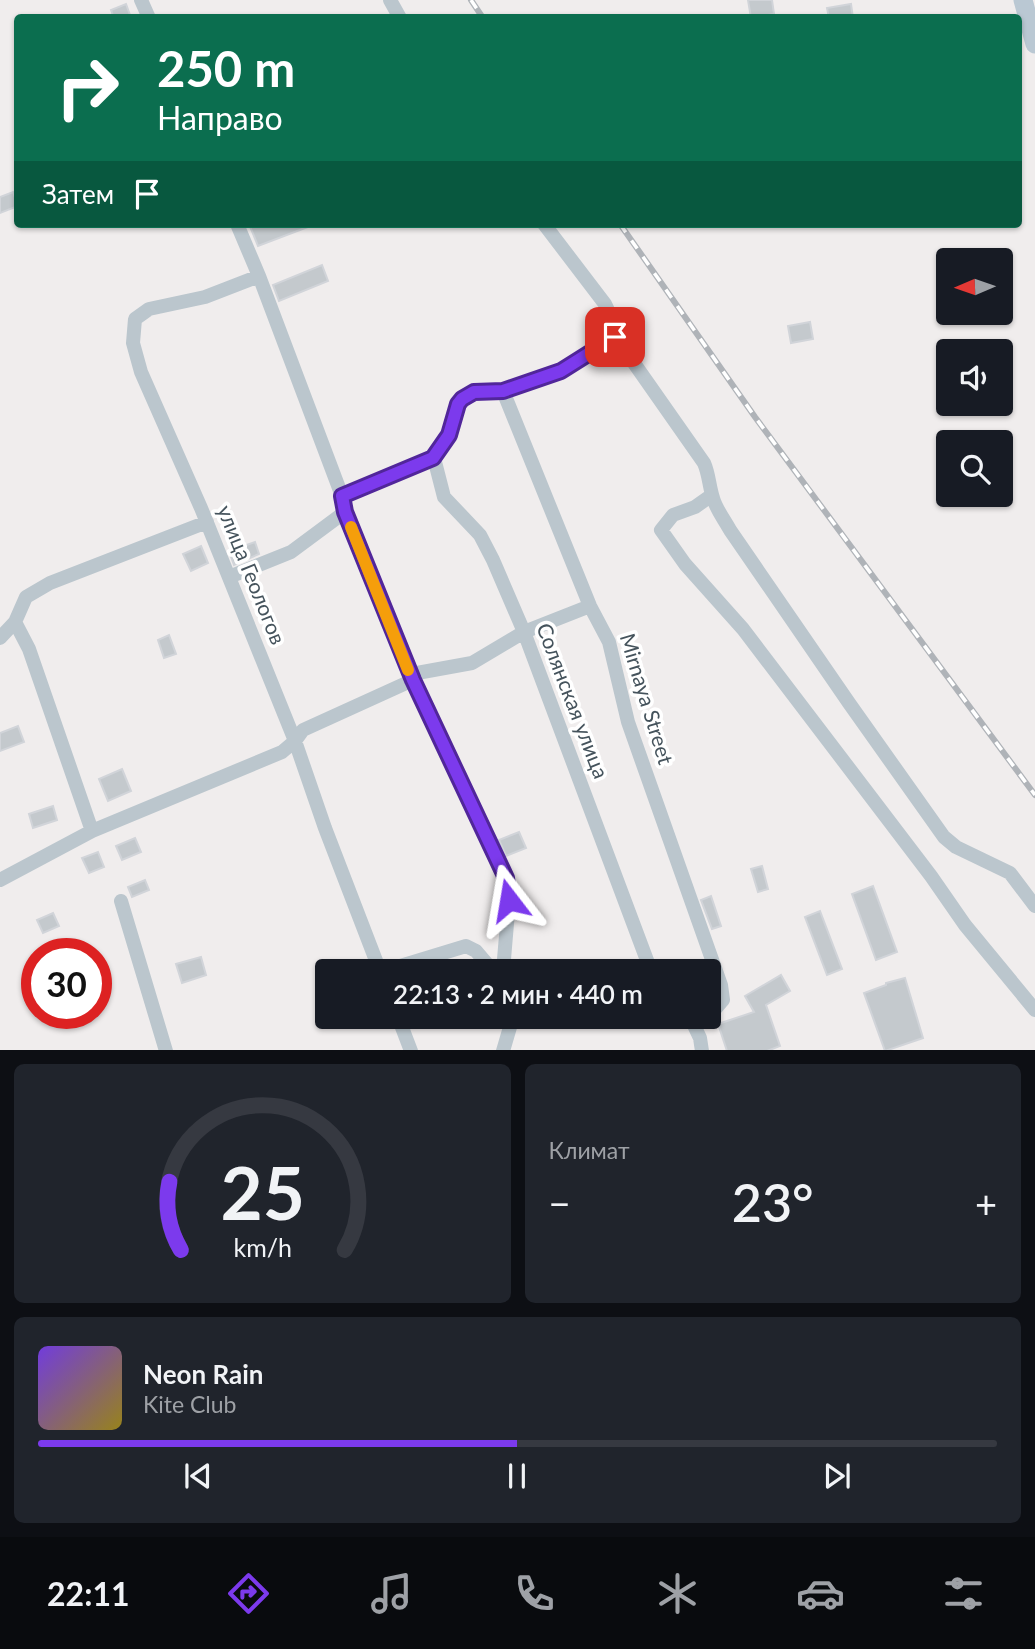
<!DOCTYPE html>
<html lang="ru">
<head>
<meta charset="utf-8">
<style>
  body { margin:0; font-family:Lato,sans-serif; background:#20242c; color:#f1f3f6; height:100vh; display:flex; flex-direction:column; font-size:26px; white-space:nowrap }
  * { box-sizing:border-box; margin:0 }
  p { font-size:23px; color:#9ea1a6 }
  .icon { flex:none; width:38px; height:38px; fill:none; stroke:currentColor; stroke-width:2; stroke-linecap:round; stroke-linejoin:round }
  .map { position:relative; height:1050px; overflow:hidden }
  .drawer { display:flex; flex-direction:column; gap:14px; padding:14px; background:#0d0f14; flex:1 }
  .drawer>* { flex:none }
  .guide { position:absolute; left:14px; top:14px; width:1008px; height:214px; border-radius:7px; box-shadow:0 2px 5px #0004; background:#0b6e4f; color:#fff; overflow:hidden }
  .needle { width:46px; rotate:268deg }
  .tools { position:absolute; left:936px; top:248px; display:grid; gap:14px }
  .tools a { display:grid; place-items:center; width:77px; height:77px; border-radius:7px; background:#171b24; box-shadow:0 2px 5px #0004; font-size:35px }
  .speed { position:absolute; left:21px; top:938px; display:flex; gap:14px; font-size:35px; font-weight:700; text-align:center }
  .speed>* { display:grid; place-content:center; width:91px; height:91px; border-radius:50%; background:#171b24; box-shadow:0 2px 5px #0004; line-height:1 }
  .speed .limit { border:10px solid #d22; background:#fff; color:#111 }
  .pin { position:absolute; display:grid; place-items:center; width:60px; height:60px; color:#fff; margin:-30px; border-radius:14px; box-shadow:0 4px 10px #0006 }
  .me { position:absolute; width:77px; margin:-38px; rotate:346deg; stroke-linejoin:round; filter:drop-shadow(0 0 5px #0008) }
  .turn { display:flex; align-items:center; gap:24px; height:147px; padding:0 28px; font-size:32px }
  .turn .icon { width:91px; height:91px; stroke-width:2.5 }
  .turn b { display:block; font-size:49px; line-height:60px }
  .then { display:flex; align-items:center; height:66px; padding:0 28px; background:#0003; gap:14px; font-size:26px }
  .big { font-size:52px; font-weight:600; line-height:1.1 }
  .drawer .tile { flex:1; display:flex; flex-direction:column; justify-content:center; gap:10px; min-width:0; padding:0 24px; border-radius:10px; background:#20242c }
  .drawer .dial { align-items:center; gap:0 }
  .dial svg { height:182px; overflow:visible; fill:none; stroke:#363941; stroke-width:7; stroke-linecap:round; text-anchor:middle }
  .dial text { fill:#f1f3f6; stroke:none }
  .song { display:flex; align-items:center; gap:21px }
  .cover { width:84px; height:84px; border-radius:10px; background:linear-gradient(135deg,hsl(260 70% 55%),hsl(50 70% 35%)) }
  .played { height:7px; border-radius:4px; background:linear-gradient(90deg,#7c3aed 50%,#363941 50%) }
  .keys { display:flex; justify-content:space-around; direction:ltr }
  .heat { display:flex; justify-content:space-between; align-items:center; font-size:38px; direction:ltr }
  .drawer .tiles { flex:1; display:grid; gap:14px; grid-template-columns:1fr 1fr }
  .tile:last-child { grid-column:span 2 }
  .trip { position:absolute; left:315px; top:959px; width:406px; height:70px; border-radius:7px; background:#171b24; box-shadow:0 2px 5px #0004; font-weight:600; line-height:70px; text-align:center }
  .tabs { display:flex; height:112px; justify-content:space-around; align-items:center; background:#090b0e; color:#9ea1a6 }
  .tabs .icon { width:49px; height:49px }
  .tabs .selected { color:#7c3aed }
  .tabs b { font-size:32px; color:#f1f3f6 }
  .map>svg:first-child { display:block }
</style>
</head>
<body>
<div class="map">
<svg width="1035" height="1051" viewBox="0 0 1035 1051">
  <rect width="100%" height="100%" fill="#f0eded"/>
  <path fill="#c4c9cd" stroke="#d1d4d9" stroke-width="2" d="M 748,0 L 772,0 L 774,14 L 751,18 Z
    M 126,4 L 130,15 L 124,18 L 114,18 L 111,10 Z
    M 851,4 L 853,18 L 829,18 L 827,8 Z
    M 13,192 L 18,206 L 0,213 L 0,197 Z
    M 249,224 L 313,224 L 313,225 L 258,246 Z
    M 322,265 L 328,281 L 279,301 L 273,285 Z
    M 810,322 L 813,339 L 791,343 L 788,326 Z
    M 255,542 L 259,554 L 234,565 L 229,551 Z
    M 201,546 L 208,563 L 191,571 L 183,554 Z
    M 169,635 L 176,654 L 164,658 L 158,640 Z
    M 18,726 L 24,742 L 0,751 L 0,733 Z
    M 122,769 L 131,791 L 108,801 L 99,779 Z
    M 53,806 L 57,820 L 33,828 L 29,814 Z
    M 519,832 L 526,848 L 506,856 L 499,840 Z
    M 135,838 L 141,852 L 122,860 L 116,846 Z
    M 98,852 L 104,867 L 89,873 L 82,858 Z
    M 762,866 L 768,889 L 758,892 L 751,869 Z
    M 145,880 L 149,890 L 132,897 L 128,887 Z
    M 873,886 L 897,952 L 876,960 L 852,894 Z
    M 711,896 L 721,926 L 712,929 L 701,900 Z
    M 820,911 L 842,969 L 827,975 L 805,917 Z
    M 53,913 L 59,926 L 43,933 L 37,920 Z
    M 201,957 L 206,975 L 182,983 L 176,964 Z
    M 781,975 L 790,991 L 766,1005 L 780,1046 L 767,1051 L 727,1051 L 718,1024 L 754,1012 L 745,996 Z
    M 905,978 L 923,1038 L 885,1051 L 864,993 L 886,985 L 886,983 Z"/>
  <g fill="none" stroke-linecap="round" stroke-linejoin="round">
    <path stroke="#bbc6cd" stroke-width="14" d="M 141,0 L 149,18
      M 390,0 L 400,18
      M 237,224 L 259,276 L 342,496 L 345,512 L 413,680 L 506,878 L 509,900 L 503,971
      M 544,224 L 605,304 L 616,327 L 615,336 L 704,463 C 709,474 709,486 713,498 C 716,509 724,519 730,530 L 849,703 L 944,837 L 956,847 L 1010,873 L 1035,906
      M 259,276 L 205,297 L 149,309 L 135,319 L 133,343 L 141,372 L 201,508 L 295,741 L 325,828 L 380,971
      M 503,391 L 590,606 L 609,642 L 628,722 L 721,985 L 723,1000 L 709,1016
      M 434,458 L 444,497 L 480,535 L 493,560 L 524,632 L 651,971
      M 712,495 L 695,507 L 673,515 L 661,530 L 685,564 L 743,629 L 931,876 L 965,925 L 1035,1010
      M 342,496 L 434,458 L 449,435 L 458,404 L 462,399 L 474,392 L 503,391 L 561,371 L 615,336
      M 229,577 L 291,552 L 345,512
      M 15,622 L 29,649 L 92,831
      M 0,638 L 15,622 L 26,597 L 50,583 L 207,522
      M 0,880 L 92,831 L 282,752 L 295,741 L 303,730 L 413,680 L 417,673 L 472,663 L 524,632 L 590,606
      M 121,901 L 166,1051
      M 384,971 L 466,946 L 476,951 L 493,971
      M 398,1017 L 411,1051
      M 680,1017 L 692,1021 L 700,1038 L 702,1051
      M 503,1051 L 513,1017"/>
    <path stroke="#bac8d3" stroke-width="19" d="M 1023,0 L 1035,44"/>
    <g stroke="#afb3b8" stroke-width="6">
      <path id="rail" d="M 471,0 L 483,18
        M 620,224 L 755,417 L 1035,795"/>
    </g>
    <use href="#rail" stroke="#fff" stroke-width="3.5" stroke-dasharray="10" stroke-linecap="butt"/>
  </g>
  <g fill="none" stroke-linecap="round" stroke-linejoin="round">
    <g stroke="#51269a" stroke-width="18">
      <path id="route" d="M 509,900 L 506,878 L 413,680 L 345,512 L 342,496 L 433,458 L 449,435 L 458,404 L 462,399 L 474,392 L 503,391 L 561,371 L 615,337"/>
    </g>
    <use href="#route" stroke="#7c3aed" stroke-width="12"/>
    <path stroke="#f59e0b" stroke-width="12" d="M 351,527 L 408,670"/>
  </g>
  <g text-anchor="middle" stroke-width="7" stroke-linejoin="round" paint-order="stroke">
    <g font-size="21" fill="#45535c" stroke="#fff">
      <text transform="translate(251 575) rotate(68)" y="7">улица Геологов</text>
      <text transform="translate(646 699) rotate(73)" y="7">Mirnaya Street</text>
      <text transform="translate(572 701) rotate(69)" y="7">Солянская улица</text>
    </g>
  </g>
</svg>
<div class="tools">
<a><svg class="needle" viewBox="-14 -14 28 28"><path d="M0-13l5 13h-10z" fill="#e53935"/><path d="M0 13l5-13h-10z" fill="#9ea1a6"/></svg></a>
<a><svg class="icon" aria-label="sound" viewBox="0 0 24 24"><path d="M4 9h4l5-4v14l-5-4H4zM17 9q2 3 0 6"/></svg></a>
<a><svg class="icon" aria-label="search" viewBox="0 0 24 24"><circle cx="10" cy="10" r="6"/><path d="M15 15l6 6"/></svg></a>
</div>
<div class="speed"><div class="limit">30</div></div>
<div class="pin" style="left:615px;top:337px;background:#d93025"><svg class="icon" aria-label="arrive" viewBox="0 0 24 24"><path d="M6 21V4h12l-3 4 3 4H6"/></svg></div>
<svg class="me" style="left:509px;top:900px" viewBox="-20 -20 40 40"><path d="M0-17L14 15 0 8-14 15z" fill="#7c3aed" stroke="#fff" stroke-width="4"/></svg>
<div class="trip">22:13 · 2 мин · 440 m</div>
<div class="guide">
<div class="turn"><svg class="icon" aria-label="right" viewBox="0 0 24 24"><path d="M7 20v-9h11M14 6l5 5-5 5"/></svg><div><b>250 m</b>Направо</div></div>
<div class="then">Затем<svg class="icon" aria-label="arrive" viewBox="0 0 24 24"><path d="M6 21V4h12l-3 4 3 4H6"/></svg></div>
</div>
</div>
<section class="drawer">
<div class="tiles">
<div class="tile dial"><svg viewBox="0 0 100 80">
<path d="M14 69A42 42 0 1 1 86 69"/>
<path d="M14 69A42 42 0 0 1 9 39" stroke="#7c3aed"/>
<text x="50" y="56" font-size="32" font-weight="700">25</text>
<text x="50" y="72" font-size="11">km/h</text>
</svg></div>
<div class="tile"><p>Климат</p>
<div class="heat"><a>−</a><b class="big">23°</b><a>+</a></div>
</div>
<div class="tile">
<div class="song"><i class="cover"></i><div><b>Neon Rain</b><p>Kite Club</p></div></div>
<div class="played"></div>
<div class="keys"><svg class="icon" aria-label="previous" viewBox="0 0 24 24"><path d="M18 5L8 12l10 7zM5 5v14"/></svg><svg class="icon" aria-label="pause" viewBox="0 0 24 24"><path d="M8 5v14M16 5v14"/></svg><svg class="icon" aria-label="next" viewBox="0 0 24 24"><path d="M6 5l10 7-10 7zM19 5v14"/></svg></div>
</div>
</div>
</section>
<nav class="tabs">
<b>22:11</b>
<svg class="icon selected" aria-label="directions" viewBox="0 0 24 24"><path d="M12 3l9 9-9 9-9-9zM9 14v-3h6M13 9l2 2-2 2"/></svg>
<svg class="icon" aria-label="music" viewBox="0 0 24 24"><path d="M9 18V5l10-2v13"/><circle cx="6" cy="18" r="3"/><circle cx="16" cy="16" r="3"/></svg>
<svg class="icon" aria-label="phone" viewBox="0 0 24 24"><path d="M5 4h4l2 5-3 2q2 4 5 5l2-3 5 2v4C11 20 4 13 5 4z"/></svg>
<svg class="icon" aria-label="climate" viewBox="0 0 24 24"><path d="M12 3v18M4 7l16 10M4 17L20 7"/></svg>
<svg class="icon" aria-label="car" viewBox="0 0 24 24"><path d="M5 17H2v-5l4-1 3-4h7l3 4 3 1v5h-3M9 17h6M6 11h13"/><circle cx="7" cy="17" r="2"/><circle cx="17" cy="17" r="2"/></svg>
<svg class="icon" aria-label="filters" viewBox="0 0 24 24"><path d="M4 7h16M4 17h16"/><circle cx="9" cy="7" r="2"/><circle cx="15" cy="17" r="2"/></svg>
</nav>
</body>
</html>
